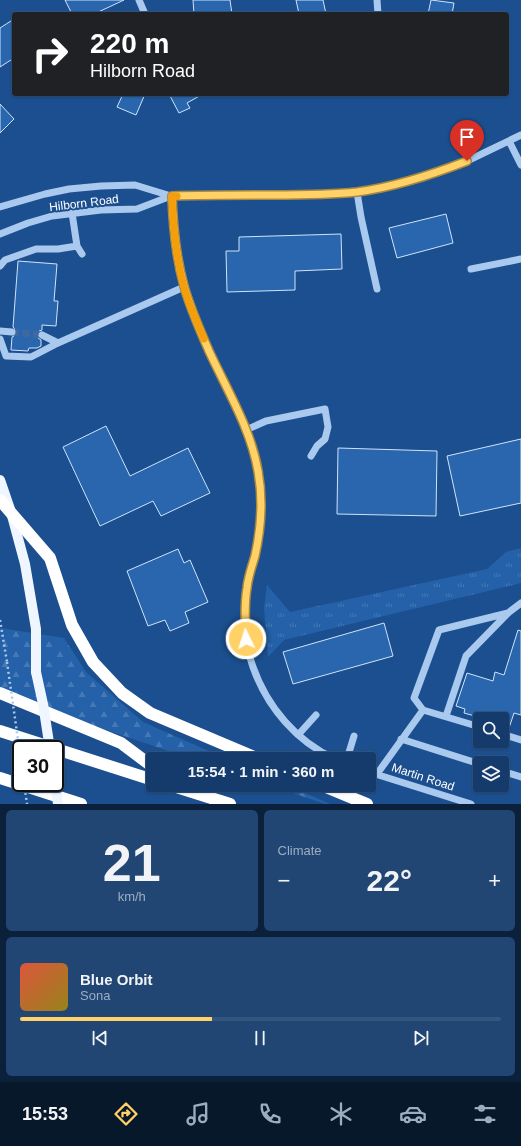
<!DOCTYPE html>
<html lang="en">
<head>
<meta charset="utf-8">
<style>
  body { margin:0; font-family:Arial,sans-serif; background:#214673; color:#f1f3f6; height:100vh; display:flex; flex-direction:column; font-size:15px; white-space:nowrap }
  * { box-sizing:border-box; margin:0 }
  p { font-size:13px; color:#9dadc1 }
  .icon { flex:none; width:22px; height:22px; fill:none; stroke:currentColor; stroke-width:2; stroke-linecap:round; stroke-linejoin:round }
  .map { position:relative; height:804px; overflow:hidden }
  .side { display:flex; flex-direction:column; gap:6px; padding:6px; background:#0b203b; flex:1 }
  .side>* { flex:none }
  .banner { position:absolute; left:12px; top:12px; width:497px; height:84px; border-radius:4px; box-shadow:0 1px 3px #0004,0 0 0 1px #33557e; background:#202124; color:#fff; overflow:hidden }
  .tools { position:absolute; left:473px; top:712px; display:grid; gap:8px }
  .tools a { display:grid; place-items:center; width:36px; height:36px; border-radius:4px; background:#143b6b; box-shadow:0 1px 3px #0004,0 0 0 1px #33557e; font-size:20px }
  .speed { position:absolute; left:12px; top:740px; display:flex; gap:8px; font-size:20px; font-weight:700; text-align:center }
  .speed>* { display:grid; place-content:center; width:52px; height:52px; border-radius:50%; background:#143b6b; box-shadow:0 1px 3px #0004,0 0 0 1px #33557e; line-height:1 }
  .speed .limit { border:2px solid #111; border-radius:6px; background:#fff; color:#111 }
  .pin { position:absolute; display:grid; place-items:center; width:34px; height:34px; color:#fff; margin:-41px -17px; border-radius:50% 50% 50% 0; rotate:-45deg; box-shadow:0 0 4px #0007 }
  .pin .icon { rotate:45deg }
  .me { position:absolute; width:44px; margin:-22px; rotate:356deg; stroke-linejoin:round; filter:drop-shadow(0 0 3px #0008) }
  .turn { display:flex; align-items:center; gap:14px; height:84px; padding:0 12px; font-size:18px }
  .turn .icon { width:52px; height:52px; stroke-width:2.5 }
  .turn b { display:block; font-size:28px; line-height:34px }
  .big { font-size:30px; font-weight:800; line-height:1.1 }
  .side .widget { flex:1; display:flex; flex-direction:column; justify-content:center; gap:6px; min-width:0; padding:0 14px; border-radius:6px; background:#214673 }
  .side .dial { align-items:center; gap:0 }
  .dial b { font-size:52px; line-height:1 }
  .song { display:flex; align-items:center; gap:12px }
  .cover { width:48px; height:48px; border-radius:6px; background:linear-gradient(135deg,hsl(10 70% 55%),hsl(50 70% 35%)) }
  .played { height:4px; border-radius:2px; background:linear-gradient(90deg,#ffd166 40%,#33557e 40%) }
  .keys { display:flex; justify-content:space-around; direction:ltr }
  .heat { display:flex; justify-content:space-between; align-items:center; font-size:22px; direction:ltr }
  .side .tiles { flex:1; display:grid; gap:6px; grid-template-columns:1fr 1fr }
  .widget:last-child { grid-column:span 2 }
  .trip { position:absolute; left:146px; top:752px; width:230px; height:40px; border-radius:4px; background:#143b6b; box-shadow:0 1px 3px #0004,0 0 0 1px #33557e; font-weight:800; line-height:40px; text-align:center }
  .tabs { display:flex; height:64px; justify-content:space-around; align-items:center; background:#08182b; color:#9dadc1 }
  .tabs .icon { width:28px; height:28px }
  .tabs .selected { color:#ffd166 }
  .tabs b { font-size:18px; color:#f1f3f6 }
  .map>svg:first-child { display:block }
</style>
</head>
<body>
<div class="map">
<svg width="521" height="804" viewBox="0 0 521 804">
  <defs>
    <pattern id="grass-tufts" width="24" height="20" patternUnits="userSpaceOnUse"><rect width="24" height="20" fill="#2461a8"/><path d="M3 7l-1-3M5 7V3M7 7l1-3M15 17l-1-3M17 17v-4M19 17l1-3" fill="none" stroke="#4579b5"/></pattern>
    <pattern id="forest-firs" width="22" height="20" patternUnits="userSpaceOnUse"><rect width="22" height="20" fill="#2461a8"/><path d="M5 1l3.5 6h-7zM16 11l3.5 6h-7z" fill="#4579b5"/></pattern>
  </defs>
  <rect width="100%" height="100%" fill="#1b4f8f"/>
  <path fill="url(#grass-tufts)" d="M 521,548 L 521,583 L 284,640 L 268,657 L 264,608 L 267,585 L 290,612 L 487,569 L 506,552 Z"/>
  <path fill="url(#forest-firs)" d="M 0,628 L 64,638 L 86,672 L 143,722 L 227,759 L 192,759 L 0,694 Z
    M 269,785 L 287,785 L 330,804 L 325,804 Z"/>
  <path fill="#2a66ad" stroke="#cfe3fa" d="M 65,0 L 124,0 L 94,14 L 72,14 Z
    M 193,0 L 230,0 L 232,14 L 194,14 Z
    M 296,0 L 323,0 L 326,14 L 299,14 Z
    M 431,0 L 454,3 L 452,14 L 428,14 Z
    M 14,19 L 14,58 L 0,67 L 0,28 Z
    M 123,94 L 145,94 L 136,115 L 117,107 Z
    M 169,94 L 203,94 L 187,103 L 190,108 L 179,113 Z
    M 0,104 L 14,119 L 0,133 Z
    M 446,214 L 453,243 L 397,258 L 389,228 Z
    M 341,234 L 342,269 L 295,271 L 295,290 L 227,292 L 226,251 L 239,251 L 239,237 Z
    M 18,261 L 57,264 L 54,301 L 58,301 L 56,326 L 42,325 L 42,330 L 39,331 L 37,335 L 38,338 L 41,340 L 41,346 L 37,348 L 29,348 L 28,351 L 11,350 L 12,337 L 14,336 L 17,333 L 16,330 L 13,327 Z
    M 106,426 L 130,476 L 188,448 L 210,493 L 161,516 L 153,501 L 100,526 L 63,447 Z
    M 521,439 L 521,503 L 460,516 L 447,456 Z
    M 338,448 L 437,451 L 436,516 L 337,514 Z
    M 178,549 L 184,563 L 190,560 L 208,602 L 185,612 L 189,623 L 170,631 L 165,620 L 148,626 L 127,571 Z
    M 384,623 L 393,656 L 293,684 L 283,652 Z
    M 518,630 L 521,631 L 521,715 L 514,713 L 508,731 L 502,729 L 502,719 L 474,719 L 475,716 L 464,713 L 465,709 L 456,706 L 467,673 L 493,681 L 495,672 L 504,675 Z"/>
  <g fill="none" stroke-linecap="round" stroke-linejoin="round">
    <path stroke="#3d69a0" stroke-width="7" stroke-dasharray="7 3.5" stroke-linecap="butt" d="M 12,332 L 42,335"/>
    <path stroke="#a9c9ee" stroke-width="2.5" stroke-dasharray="2 3" stroke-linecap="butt" d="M 0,620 L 7,662"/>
    <path stroke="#a9c9ee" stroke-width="7" d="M 139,0 L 145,14
      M 377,0 L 378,14
      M 509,141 L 521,165
      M 357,192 L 361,217 L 377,289
      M 171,196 C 174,236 179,274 193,312 C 215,372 256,427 261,493 C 262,513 260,535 255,555 C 253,566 248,576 247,588 C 242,613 244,642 253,667 C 267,707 297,742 335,759
      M 0,207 L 45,194 L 69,189 L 101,186 L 135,185 L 171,196
      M 72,213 L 77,246 L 82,254
      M 0,234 L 28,223 L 52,216 L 101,210 L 137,209 L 171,196 L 207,195 L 325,194 L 357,192 L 385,187 L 423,178 L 467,161 L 521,135
      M 0,266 L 5,260 L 36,249 L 58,249 L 77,246
      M 471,269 L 521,259
      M 0,331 L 12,332
      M 42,335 L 58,343
      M 0,339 L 6,356 L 31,357 L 58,343 L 184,287
      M 246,430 L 266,421 L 325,409 L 328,427 L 325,439 L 317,446 L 311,456
      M 423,710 L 414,698 L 439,630 L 508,613
      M 446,716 L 466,656 L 508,613 L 521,603
      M 502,734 L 521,740
      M 298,735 L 316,715
      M 401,739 L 480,764
      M 347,759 L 354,736
      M 502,771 L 521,777
      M 369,772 L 471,804
      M 377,774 L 423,710 L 480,727"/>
    <path stroke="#f0f6ff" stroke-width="10" d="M 0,480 L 11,512 L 25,564 L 36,629 L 36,672"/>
    <path stroke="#fff" stroke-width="12" d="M 0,500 L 50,558 L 72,625 L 93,662 L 122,693 L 150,713 L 259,759
      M 0,693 L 121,743 L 153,767
      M 0,731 L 153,780
      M 0,778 L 81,804
      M 170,785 L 230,804
      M 321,785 L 367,804"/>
    <path stroke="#a9c9ee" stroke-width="2.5" stroke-dasharray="2 3" stroke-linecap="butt" d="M 7,662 L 21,761
      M 24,783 L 27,804"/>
    <path stroke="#f0f6ff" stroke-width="10" d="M 36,672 L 43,704 L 50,749
      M 55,783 L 58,804"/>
  </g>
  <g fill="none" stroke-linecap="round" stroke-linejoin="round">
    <g stroke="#a68842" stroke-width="10">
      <path id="route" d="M 246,639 C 245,622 244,605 247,588 C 248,577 252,566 255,556 C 261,529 263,498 258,471 C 251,429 227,390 209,351 C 200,330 190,308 184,286 C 176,257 173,227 172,196 C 205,195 238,195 272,195 C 300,195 329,195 357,192 C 395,187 431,175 467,161"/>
    </g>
    <use href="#route" stroke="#ffd166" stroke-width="7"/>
    <path stroke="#f59e0b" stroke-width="7" d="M 177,196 L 172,196 C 173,227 176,258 184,287 C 189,305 197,322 204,339"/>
  </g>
  <g text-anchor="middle" stroke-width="4" stroke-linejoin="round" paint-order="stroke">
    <g font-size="12" fill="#fff" stroke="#1b4f8f">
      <text transform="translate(84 203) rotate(-7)" y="4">Hilborn Road</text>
      <text transform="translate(423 777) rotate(18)" y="4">Martin Road</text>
    </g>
  </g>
</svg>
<div class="tools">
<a><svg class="icon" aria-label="search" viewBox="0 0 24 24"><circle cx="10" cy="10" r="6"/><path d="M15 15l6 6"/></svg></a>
<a><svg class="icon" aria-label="layers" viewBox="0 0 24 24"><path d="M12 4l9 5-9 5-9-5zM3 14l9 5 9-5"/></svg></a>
</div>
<div class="speed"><div class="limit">30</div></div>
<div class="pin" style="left:467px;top:161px;background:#d93025"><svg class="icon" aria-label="arrive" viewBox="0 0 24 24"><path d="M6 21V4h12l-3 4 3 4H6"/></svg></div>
<svg class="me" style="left:246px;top:639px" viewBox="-20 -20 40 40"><circle r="17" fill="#ffd166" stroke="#fff" stroke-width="3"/><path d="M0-11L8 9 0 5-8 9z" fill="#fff"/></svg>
<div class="trip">15:54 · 1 min · 360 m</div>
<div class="banner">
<div class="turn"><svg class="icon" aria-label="right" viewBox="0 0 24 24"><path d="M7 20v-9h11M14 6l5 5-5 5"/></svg><div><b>220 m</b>Hilborn Road</div></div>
</div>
</div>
<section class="side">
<div class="tiles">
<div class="widget dial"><b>21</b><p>km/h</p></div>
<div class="widget"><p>Climate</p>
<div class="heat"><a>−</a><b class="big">22°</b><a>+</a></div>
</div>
<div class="widget">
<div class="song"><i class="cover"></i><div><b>Blue Orbit</b><p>Sona</p></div></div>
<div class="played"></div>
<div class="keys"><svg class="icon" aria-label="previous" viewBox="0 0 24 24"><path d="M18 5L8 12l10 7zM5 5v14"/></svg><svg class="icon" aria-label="pause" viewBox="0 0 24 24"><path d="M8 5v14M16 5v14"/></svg><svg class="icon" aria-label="next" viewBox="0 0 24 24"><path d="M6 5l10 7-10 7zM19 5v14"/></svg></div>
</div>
</div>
</section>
<nav class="tabs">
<b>15:53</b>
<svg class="icon selected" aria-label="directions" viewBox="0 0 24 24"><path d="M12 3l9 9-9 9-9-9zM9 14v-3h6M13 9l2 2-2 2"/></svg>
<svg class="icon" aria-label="music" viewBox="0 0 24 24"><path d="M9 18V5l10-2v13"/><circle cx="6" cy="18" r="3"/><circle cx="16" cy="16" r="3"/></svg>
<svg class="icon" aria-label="phone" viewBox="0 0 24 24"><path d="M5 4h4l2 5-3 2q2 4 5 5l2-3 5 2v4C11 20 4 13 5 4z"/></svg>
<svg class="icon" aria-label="climate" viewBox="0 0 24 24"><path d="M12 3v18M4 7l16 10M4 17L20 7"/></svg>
<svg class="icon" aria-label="car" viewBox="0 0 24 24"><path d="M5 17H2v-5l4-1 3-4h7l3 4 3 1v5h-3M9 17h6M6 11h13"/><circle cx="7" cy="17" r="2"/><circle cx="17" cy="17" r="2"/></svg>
<svg class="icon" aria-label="filters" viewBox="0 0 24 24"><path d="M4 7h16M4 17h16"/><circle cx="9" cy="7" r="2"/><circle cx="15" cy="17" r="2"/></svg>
</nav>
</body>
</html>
